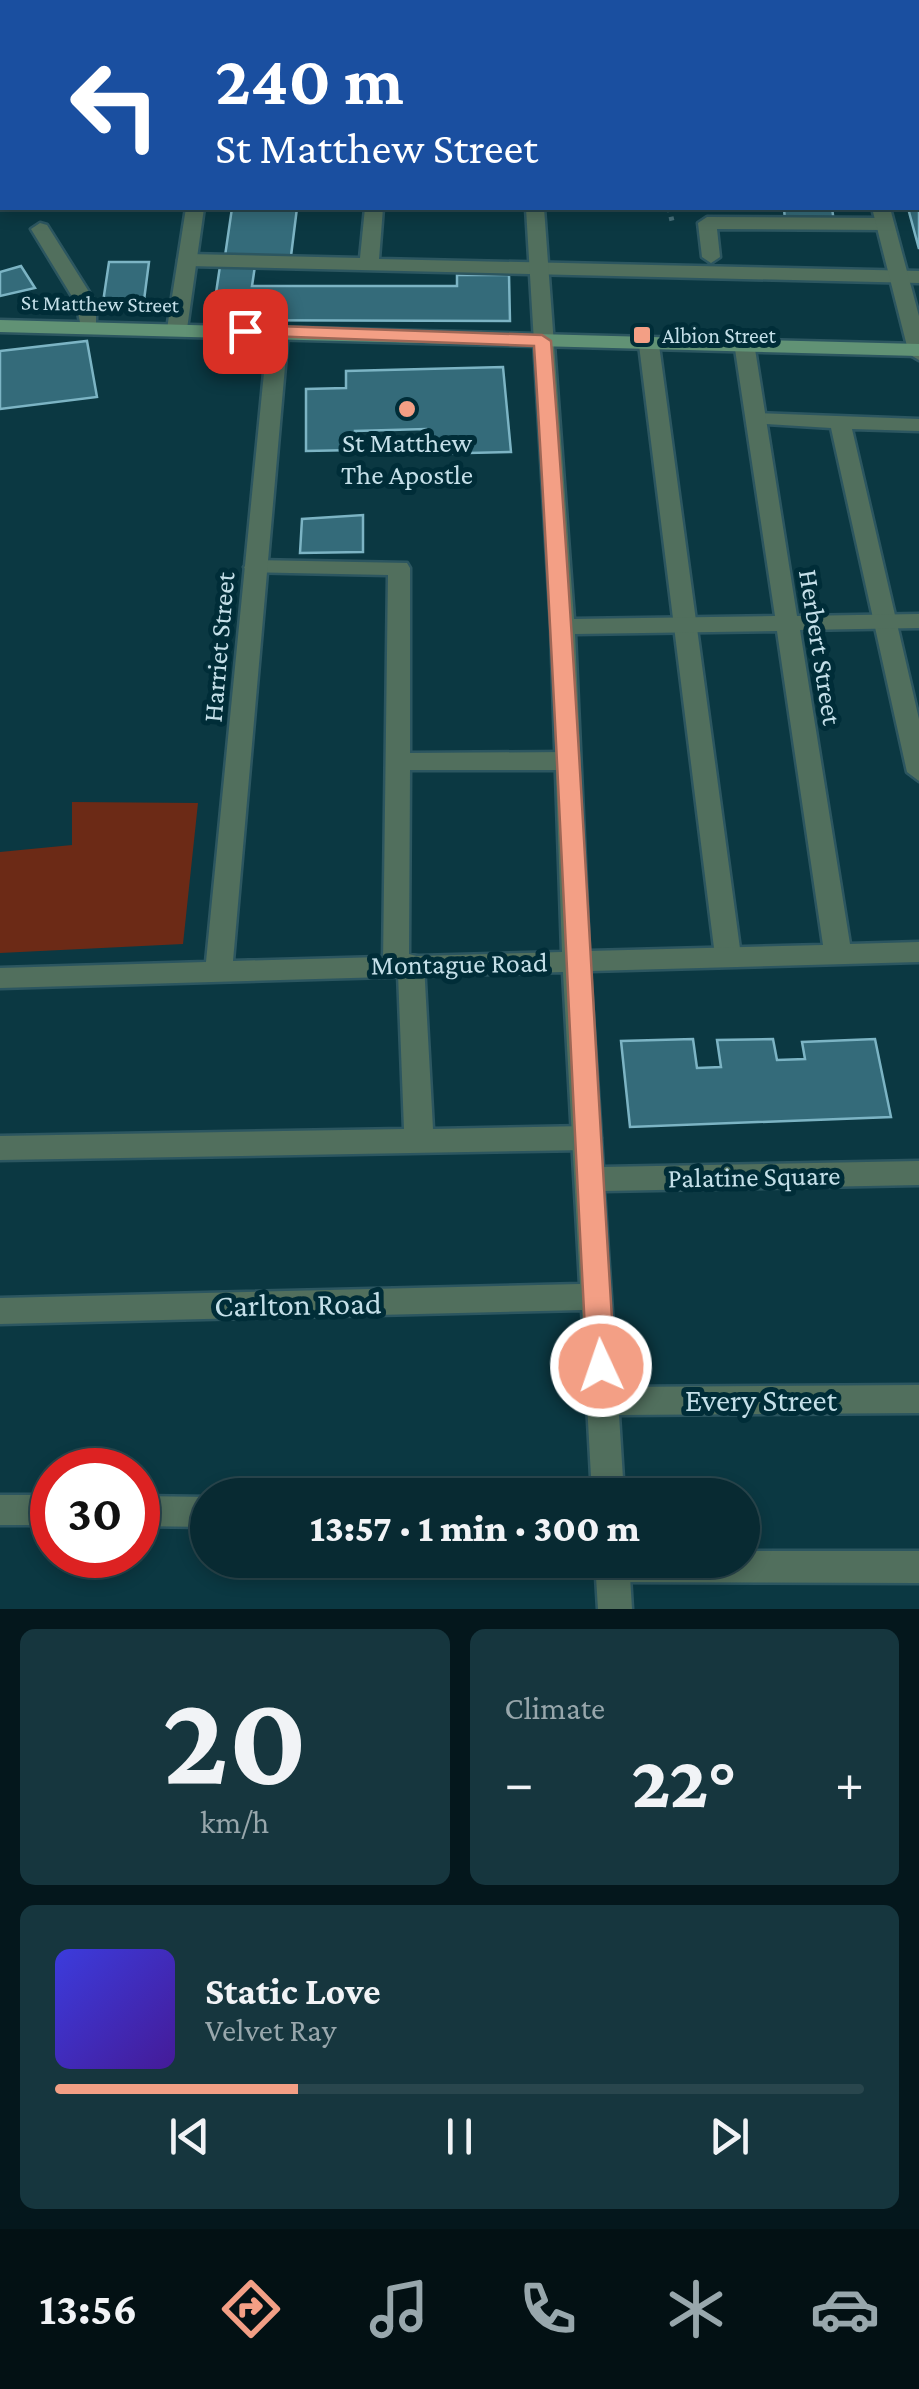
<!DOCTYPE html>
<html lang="en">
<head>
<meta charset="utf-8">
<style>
  body { margin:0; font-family:"Crimson Pro",serif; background:#16363e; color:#f1f3f6; height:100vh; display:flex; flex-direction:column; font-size:38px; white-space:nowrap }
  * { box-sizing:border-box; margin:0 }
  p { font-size:32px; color:#98a7ac }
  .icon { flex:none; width:55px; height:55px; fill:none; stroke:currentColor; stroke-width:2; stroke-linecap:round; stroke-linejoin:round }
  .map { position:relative; height:1609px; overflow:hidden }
  .side { display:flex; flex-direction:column; gap:20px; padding:20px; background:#04171c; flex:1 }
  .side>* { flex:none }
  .guide { position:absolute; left:0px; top:0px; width:920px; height:210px; box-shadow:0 5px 15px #0003,0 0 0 2px #29464d; background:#1a4fa0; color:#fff; overflow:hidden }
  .speed { position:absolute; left:30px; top:1448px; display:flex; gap:20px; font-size:50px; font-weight:700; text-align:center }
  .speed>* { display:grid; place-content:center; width:130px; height:130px; border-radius:50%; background:#082a32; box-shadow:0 5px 15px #0003,0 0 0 2px #29464d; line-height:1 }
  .speed .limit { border:15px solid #d22; background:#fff; color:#111 }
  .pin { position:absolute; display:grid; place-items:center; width:85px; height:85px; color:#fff; margin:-42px; border-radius:20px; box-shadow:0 5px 15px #0006 }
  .me { position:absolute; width:110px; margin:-55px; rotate:357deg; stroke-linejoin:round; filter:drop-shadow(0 0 8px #0008) }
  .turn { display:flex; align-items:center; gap:35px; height:210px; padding:0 50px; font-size:45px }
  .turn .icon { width:130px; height:130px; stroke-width:2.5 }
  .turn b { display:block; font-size:70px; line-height:85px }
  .big { font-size:75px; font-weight:800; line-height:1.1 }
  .side .widget { flex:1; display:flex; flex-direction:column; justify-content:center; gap:15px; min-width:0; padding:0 35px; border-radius:15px; background:#16363e }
  .side .dial { align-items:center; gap:0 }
  .dial b { font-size:130px; line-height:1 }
  .song { display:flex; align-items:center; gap:30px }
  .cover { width:120px; height:120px; border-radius:15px; background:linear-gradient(135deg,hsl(240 70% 55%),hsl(260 70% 35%)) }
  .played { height:10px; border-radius:5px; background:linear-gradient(90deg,#f39f85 30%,#29464d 30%) }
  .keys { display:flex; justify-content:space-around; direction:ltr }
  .heat { display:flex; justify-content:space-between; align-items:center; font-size:55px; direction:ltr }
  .side .tiles { flex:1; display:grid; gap:20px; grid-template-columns:1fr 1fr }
  .widget:last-child { grid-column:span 2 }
  .trip { position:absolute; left:190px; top:1478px; width:570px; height:100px; border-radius:50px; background:#082a32; box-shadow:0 5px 15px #0003,0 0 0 2px #29464d; font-weight:800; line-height:100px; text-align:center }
  .menu { display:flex; height:160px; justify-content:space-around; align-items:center; background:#031114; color:#98a7ac }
  .menu .icon { width:70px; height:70px }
  .menu .on { color:#f39f85 }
  .menu b { font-size:45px; color:#f1f3f6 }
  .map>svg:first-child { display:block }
</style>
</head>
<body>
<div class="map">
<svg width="919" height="1609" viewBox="0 0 919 1609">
  <rect width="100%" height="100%" fill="#0b3842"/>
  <path fill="#6c2a16" d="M 104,0 L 667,0 L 668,2 L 106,2 Z
    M 72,802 L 198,803 L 183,944 L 0,953 L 0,852 L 72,845 Z"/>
  <path fill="#346b7a" stroke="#7cb4c4" stroke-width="2.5" d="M 918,167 L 919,167 L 919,249 L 908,208 L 918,208 Z
    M 232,208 L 297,208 L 291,256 L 225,256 Z
    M 784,208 L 832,208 L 834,222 L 785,221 Z
    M 109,262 L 149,262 L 143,308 L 102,309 Z
    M 21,266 L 35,288 L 0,296 L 0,272 Z
    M 220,266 L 255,266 L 252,286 L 457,286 L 457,275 L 509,275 L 510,321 L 212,320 Z
    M 87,341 L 97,397 L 0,409 L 0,351 Z
    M 503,367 L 511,452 L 427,454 L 426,429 L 355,431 L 356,450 L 306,451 L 306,389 L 346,388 L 346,371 Z
    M 363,515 L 363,552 L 300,553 L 302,519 Z
    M 693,1039 L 697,1068 L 721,1067 L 717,1040 L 773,1039 L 777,1060 L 805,1059 L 802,1042 L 875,1039 L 891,1117 L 630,1127 L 621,1041 Z"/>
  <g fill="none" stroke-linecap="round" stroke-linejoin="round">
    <g stroke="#2c5660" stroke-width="5">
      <path id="lane" d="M 918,17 L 919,17 L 919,27 L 918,27 Z
        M 918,156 L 919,156 L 919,166 L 918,166 Z
        M 365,208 L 383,208 L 379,259 L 919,271 L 919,283 L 188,266 L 178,260 L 188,254 L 360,258 Z
        M 707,217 L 885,218 L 894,224 L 885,230 L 717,229 L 720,257 L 711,263 L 702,257 L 698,223 Z
        M 40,223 L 47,225 L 96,303 L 96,332 L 82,332 L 76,303 L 31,229 Z
        M 649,339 L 659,345 L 741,956 L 737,963 L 719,963 L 715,956 L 639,345 Z
        M 756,413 L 919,419 L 919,431 L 852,429 L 919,719 L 919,781 L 907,772 L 831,428 L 749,423 L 746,419 Z
        M 255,560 L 407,563 L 410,568 L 410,753 L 568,752 L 580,761 L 568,770 L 410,770 L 409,954 L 420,957 L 424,964 L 433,1129 L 587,1126 L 597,1130 L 601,1138 L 597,1146 L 587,1150 L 0,1160 L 0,1136 L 404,1129 L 398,973 L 387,971 L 383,964 L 388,575 L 247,572 L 244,567 Z
        M 0,1495 L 52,1495 L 52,1525 L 0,1525 Z
        M 138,1496 L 208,1497 L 208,1527 L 138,1526 Z
        M 742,1551 L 919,1551 L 919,1583 L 612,1582 L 600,1577 L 595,1566 L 598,1560 L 742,1560 Z"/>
    </g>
    <g stroke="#2c5660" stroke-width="5">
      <path id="street" d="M 700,0 L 716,0 L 717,2 L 701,2 Z
        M 890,0 L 906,0 L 907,2 L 891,2 Z
        M 918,28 L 919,28 L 919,41 L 918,41 Z
        M 918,72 L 919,72 L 919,82 L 918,82 Z
        M 0,83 L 2,83 L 2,96 L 0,96 Z
        M 0,113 L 2,113 L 2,123 L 0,123 Z
        M 186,208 L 204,208 L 187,329 L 177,335 L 167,329 Z
        M 526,208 L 544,208 L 574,619 L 775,616 L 735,349 L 745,343 L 755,349 L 797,616 L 919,614 L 919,628 L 800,630 L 850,944 L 919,942 L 919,962 L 590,971 L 603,1167 L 919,1161 L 919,1185 L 604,1191 L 617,1387 L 919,1385 L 919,1413 L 619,1415 L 624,1495 L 592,1495 L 582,1310 L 0,1324 L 0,1298 L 580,1284 L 563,972 L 0,988 L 0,968 L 206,962 L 268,332 L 278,326 L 288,332 L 233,961 L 562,952 L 551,627 ZM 777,631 L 823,945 L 589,951 L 575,634 Z
        M 872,208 L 890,208 L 919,316 L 919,360 L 909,354 Z
        M 595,1560 L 629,1560 L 632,1609 L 598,1609 Z"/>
    </g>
    <g stroke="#2c5660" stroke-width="5">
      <path id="secondary" d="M 0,320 L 919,344 L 919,356 L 0,332 Z"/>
    </g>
    <path stroke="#476e78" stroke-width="5" stroke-dasharray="4 5" stroke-linecap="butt" d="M 479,0 L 492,2
      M 545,2 L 552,0
      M 669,208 L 672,221"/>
    <use href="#lane" fill="#516f5d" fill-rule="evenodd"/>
    <use href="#street" fill="#516f5d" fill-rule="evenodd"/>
    <use href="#secondary" fill="#619275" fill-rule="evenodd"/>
  </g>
  <path fill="#f39f85" stroke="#9e6756" stroke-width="2.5" d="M 245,325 L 542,335 L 551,341 C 578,682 593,1025 615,1366 L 611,1375 L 601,1379 L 591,1375 L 587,1366 C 568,1026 556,686 534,346 L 238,335 L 238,327 Z"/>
  <g fill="#f39f85" stroke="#002d38" stroke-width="4">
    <rect x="632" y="325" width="20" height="20" rx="5"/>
    <circle cx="407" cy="409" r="10"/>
  </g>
  <g text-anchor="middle" stroke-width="10" stroke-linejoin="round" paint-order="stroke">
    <g font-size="22" fill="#c4dfe8" stroke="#002d38">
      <text transform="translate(100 303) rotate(1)" y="8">St Matthew Street</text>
    </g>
    <g font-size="22" fill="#c4dfe8" stroke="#002d38" text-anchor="start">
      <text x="662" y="343">Albion Street</text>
    </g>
    <g font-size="28" fill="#c4dfe8" stroke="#002d38">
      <text x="407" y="452">St Matthew<tspan x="407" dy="32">The Apostle</tspan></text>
    </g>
    <g font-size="28" fill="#c4dfe8" stroke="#002d38">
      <text transform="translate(218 647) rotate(-85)" y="10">Harriet Street</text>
      <text transform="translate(821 647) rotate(81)" y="10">Herbert Street</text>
      <text transform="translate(459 963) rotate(-1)" y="10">Montague Road</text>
      <text transform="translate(754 1176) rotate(-1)" y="10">Palatine Square</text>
    </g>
    <g font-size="32" fill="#c4dfe8" stroke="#002d38">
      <text transform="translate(298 1304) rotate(-1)" y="11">Carlton Road</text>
      <text x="761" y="1411">Every Street</text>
    </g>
  </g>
</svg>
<div class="speed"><div class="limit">30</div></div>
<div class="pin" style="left:245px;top:331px;background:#d93025"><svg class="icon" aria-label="arrive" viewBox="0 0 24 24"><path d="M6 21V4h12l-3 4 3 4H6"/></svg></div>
<svg class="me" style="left:601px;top:1366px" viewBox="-20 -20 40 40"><circle r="17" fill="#f39f85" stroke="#fff" stroke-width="3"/><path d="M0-11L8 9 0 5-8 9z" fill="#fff"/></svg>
<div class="trip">13:57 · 1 min · 300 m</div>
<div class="guide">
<div class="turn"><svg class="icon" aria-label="left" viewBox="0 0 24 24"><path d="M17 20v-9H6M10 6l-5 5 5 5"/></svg><div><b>240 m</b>St Matthew Street</div></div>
</div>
</div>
<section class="side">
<div class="tiles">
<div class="widget dial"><b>20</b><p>km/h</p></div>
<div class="widget"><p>Climate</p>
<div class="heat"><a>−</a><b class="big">22°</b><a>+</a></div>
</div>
<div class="widget">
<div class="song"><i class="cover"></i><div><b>Static Love</b><p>Velvet Ray</p></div></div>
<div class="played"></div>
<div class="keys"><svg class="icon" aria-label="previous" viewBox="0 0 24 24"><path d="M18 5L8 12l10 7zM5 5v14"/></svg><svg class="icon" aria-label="pause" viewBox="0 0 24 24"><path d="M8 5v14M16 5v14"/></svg><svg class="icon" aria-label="next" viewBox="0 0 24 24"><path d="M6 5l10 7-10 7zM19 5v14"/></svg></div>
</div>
</div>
</section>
<nav class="menu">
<b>13:56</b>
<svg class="icon on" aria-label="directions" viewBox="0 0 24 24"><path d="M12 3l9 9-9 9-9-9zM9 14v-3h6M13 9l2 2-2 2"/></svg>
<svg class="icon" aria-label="music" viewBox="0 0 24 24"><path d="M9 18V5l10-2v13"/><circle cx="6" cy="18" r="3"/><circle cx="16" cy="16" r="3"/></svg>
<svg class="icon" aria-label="phone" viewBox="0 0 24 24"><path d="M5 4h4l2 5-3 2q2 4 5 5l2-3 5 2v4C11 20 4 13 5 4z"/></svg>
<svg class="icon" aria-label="climate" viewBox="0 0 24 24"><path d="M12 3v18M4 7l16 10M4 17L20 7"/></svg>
<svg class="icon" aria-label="car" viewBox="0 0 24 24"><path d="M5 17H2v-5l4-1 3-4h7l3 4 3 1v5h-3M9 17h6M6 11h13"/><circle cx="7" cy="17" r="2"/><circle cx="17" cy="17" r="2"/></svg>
</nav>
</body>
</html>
